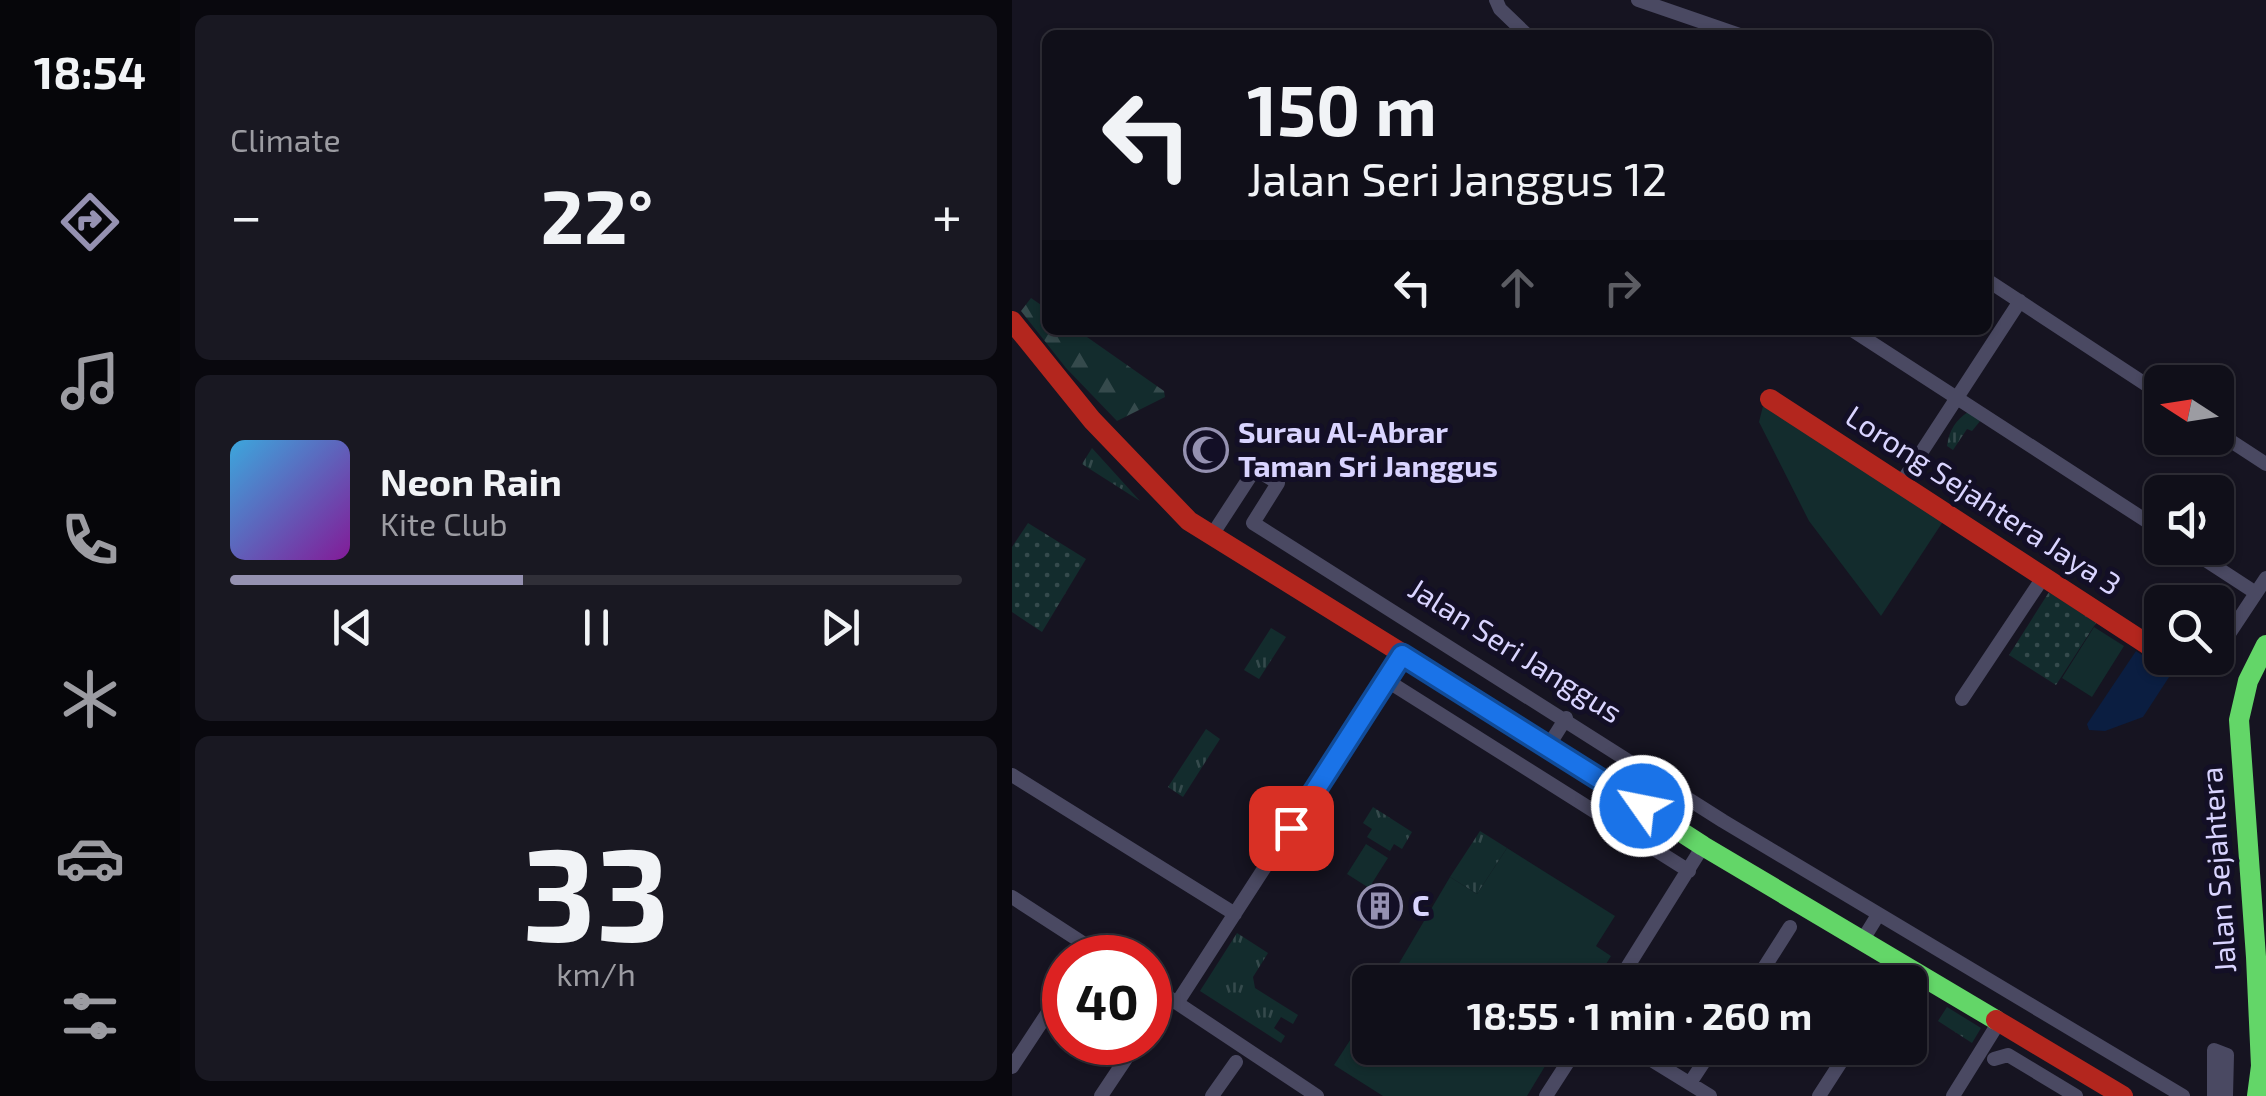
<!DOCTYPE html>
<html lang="en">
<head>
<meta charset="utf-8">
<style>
  body { margin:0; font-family:"Exo 2",sans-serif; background:#191822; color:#f1f3f6; height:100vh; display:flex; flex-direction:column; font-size:38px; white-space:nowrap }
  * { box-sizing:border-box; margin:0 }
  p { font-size:32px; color:#9c9ca2 }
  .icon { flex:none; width:55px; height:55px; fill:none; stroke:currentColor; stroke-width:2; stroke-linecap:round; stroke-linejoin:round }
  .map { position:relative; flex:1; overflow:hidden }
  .details { display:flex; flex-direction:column; gap:15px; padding:15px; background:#09080e; width:832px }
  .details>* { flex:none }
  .guide { position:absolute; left:30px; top:30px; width:950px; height:305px; border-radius:15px; box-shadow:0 2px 8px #0004,0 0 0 2px #302f38; background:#100f19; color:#f1f3f6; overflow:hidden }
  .needle { width:65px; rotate:282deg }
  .tools { position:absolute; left:1132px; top:365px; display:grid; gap:20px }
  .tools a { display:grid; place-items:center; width:90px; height:90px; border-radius:15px; background:#100f19; box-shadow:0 2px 8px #0004,0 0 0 2px #302f38; font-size:50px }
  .speed { position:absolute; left:30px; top:935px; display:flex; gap:20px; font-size:50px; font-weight:700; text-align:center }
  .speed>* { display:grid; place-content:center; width:130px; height:130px; border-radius:50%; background:#100f19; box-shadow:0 2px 8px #0004,0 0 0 2px #302f38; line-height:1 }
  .speed .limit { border:15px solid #d22; background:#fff; color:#111 }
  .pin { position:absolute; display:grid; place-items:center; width:85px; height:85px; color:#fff; margin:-42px; border-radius:20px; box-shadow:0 5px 15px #0006 }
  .me { position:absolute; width:110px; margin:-55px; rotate:303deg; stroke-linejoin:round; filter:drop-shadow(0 0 8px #0008) }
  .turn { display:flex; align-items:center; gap:35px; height:210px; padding:0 40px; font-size:45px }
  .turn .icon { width:130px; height:130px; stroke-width:2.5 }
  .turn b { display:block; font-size:70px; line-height:85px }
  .lanes { display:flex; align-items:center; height:95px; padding:0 40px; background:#0003; justify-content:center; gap:50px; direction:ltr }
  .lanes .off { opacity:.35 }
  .big { font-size:75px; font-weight:700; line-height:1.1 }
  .details .card { flex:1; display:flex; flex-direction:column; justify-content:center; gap:15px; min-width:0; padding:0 35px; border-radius:15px; background:#191822 }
  .details .dial { align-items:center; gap:0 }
  .dial b { font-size:130px; line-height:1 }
  .song { display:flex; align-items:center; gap:30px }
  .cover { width:120px; height:120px; border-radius:15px; background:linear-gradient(135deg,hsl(200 70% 55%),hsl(290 70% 35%)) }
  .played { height:10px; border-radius:5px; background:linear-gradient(90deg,#9591b1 40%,#302f38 40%) }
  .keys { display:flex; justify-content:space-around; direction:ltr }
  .heat { display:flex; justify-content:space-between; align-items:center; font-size:55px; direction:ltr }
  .trip { position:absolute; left:340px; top:965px; width:575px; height:100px; border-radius:15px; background:#100f19; box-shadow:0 2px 8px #0004,0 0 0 2px #302f38; font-weight:700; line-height:100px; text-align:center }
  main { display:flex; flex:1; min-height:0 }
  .dock { display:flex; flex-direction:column; width:180px; justify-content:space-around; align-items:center; background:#06060a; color:#9c9ca2 }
  .dock .icon { width:70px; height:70px }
  .dock .current { color:#9591b1 }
  .dock b { font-size:45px; color:#f1f3f6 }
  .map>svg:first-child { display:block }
</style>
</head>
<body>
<main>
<nav class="dock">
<b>18:54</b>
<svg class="icon current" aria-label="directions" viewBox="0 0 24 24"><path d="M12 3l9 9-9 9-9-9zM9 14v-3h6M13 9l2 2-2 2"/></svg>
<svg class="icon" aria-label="music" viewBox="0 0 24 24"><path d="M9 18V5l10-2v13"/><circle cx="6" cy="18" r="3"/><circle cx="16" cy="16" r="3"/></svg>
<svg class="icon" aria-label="phone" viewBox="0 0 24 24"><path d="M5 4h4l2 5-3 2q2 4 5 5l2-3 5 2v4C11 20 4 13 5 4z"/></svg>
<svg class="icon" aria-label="climate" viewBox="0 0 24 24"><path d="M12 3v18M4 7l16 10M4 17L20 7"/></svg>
<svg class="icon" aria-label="car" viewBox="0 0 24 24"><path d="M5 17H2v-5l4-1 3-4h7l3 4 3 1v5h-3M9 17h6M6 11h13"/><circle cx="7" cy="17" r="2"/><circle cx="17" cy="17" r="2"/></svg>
<svg class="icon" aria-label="filters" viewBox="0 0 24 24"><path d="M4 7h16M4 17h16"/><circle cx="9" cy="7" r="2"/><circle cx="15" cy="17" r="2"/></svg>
</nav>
<section class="details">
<div class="card"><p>Climate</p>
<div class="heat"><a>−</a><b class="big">22°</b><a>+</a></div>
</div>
<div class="card">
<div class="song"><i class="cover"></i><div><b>Neon Rain</b><p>Kite Club</p></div></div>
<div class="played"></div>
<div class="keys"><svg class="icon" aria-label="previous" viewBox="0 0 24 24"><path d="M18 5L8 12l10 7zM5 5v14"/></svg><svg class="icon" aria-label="pause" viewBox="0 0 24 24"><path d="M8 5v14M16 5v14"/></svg><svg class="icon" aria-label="next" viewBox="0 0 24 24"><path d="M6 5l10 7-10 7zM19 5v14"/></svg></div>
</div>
<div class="card dial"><b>33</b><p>km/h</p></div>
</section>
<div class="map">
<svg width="1254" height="1096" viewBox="0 0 1254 1096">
  <defs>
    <pattern id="grass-tufts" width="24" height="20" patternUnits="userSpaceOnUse" patternTransform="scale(2.5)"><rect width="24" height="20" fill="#132c2d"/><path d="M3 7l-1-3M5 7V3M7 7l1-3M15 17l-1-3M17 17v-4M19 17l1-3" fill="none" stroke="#354a4c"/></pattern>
    <pattern id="forest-firs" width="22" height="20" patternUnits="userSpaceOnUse" patternTransform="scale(2.5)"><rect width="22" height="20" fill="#132c2d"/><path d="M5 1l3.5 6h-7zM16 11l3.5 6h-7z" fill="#354a4c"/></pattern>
    <pattern id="park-dots" width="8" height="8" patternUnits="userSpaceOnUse" patternTransform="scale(2.5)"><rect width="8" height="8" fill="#132c2d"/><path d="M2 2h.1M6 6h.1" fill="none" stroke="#354a4c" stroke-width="1.8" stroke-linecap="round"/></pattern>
  </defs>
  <rect width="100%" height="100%" fill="#161421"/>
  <path fill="url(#grass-tufts)" d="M 956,412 L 969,420 L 960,431 L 955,429 L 941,450 L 935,446 C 937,430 944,420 956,412 Z
    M 80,448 L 128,501 L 70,464 Z
    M 259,628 L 274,637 L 247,679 L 232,670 Z
    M 194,729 L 208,739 L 171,797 L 156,787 Z
    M 361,807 L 400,832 L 390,849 L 382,844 L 378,851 L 355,837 L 360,829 L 351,823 Z
    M 468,831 L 495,848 L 465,894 L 438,877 Z
    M 225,933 L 256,953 L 241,977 L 243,988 L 286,1015 L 281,1024 L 269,1017 L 262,1028 L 273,1036 L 269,1043 L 188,991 Z
    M 935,1007 L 969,1028 L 960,1043 L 926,1021 Z"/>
  <path fill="url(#forest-firs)" d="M 19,298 L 35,309 L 35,330 L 65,330 L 152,391 L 153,397 L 105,421 L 54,368 L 9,311 Z"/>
  <path fill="url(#park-dots)" d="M 16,523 L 74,559 L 30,632 L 0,612 L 0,547 Z
    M 1037,592 L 1084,623 L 1044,685 L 997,655 Z"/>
  <path fill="#132c2d" d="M 752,402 L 932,520 L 869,616 L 797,521 L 747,422 Z
    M 1082,627 L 1112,646 L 1080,697 L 1050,678 Z
    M 354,844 L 376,858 L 357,888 L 335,874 Z
    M 495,848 L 603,916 L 584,946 L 599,956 L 583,982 L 376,982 L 438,877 L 465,894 Z
    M 357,1011 L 358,1048 L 544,1048 L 515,1096 L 371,1096 L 322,1065 Z"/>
  <path fill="#0b1e41" d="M 1124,651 L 1159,674 L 1131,717 L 1093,731 L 1077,730 L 1075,724 Z"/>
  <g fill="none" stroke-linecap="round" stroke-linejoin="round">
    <path stroke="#4a4962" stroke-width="14" d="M 484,0 L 488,9 L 515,35
      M 626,0 L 728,35
      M 975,280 L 1150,395
      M 840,330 L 1150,531
      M 1205,432 L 1254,464
      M 890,482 L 1008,301
      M 200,535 L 243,469 L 266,483 L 241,523 L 711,821 L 1171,1096
      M 1175,548 L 1244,593
      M 1205,652 L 1254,578
      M 1156,658 C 1174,669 1186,678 1201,658
      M 374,680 L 677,871
      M 950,699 L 1032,576
      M 537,745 L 554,718
      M 0,775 L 223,914
      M 0,897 L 94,958
      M 850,941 L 866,915
      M 606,982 L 691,846
      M 743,982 L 778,927
      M 880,982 L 881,981
      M 138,985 L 305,1096
      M 165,1003 L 390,655
      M 138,1024 L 145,1013
      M 620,1048 L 698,1096
      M 982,1059 L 996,1055 L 1064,1096
      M 0,1067 L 52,988
      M 678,1083 L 701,1048
      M 89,1096 L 125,1042
      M 200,1096 L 224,1062
      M 534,1096 L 565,1048
      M 807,1096 L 838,1048
      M 941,1096 L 987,1022
      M 1202,1096 L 1202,1050 L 1215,1055 L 1214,1096"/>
    <path stroke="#63d668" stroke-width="20" d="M 457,695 L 691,846 L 984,1020
      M 1245,1096 L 1249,1066 L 1244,957 L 1227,720 L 1236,681 L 1254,645"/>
    <path stroke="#b3261e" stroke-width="20" d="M 0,321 L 80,420 L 177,521 L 457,695
      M 758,399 L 1150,654
      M 984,1020 L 1111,1096"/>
  </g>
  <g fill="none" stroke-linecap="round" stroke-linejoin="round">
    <g stroke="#114b97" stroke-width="25">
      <path id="route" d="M 279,828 L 390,655 L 630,806"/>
    </g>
    <use href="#route" stroke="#1a73e8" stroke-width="18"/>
  </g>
  <defs>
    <g id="mosque-ring" transform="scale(2.25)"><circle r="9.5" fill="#130f26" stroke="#9591b1" stroke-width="1.5"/><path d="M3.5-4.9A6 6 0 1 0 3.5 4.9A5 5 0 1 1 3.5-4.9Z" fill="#9591b1"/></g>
    <g id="building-ring" transform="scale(2.25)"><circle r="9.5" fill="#130f26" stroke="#9591b1" stroke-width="1.5"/><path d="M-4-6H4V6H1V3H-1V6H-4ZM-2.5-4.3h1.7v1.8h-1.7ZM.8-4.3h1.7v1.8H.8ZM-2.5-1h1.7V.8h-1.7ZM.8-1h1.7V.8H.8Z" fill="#9591b1"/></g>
  </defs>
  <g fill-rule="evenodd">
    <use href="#mosque-ring" x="194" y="450"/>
    <use href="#building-ring" x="368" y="906"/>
  </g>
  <g text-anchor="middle" stroke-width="10" stroke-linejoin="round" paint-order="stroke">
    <g font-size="30" font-weight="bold" fill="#d9d4ff" stroke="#130f26" text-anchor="start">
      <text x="226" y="443">Surau Al-Abrar<tspan x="226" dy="34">Taman Sri Janggus</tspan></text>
      <text x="400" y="916">C</text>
    </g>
    <g font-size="30" fill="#d9d4ff" stroke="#130f26">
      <text transform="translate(971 501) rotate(33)" y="10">Lorong Sejahtera Jaya 3</text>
      <text transform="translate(503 651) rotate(32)" y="10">Jalan Seri Janggus</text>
      <text transform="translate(1207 870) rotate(-94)" y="10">Jalan Sejahtera</text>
    </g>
  </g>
</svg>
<div class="tools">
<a><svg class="needle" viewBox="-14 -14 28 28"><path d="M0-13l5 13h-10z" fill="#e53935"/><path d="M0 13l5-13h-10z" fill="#9c9ca2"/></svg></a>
<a><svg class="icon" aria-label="sound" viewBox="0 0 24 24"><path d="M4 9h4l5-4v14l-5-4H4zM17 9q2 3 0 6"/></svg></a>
<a><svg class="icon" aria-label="search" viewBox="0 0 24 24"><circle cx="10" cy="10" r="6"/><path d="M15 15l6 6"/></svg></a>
</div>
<div class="speed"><div class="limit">40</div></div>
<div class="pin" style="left:279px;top:828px;background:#d93025"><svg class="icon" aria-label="arrive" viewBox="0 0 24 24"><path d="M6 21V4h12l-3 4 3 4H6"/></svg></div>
<svg class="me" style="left:630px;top:806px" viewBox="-20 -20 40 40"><circle r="17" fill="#1a73e8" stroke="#fff" stroke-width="3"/><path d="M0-11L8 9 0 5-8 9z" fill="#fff"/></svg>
<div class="trip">18:55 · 1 min · 260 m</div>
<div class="guide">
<div class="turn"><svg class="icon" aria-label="left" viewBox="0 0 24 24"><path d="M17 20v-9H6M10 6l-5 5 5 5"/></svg><div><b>150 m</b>Jalan Seri Janggus 12</div></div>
<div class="lanes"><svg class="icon" aria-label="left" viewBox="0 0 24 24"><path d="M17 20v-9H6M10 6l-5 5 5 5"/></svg><svg class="icon off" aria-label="ahead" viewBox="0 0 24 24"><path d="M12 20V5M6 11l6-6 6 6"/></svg><svg class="icon off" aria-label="right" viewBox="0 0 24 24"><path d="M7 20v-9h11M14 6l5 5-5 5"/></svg></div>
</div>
</div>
</main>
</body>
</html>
